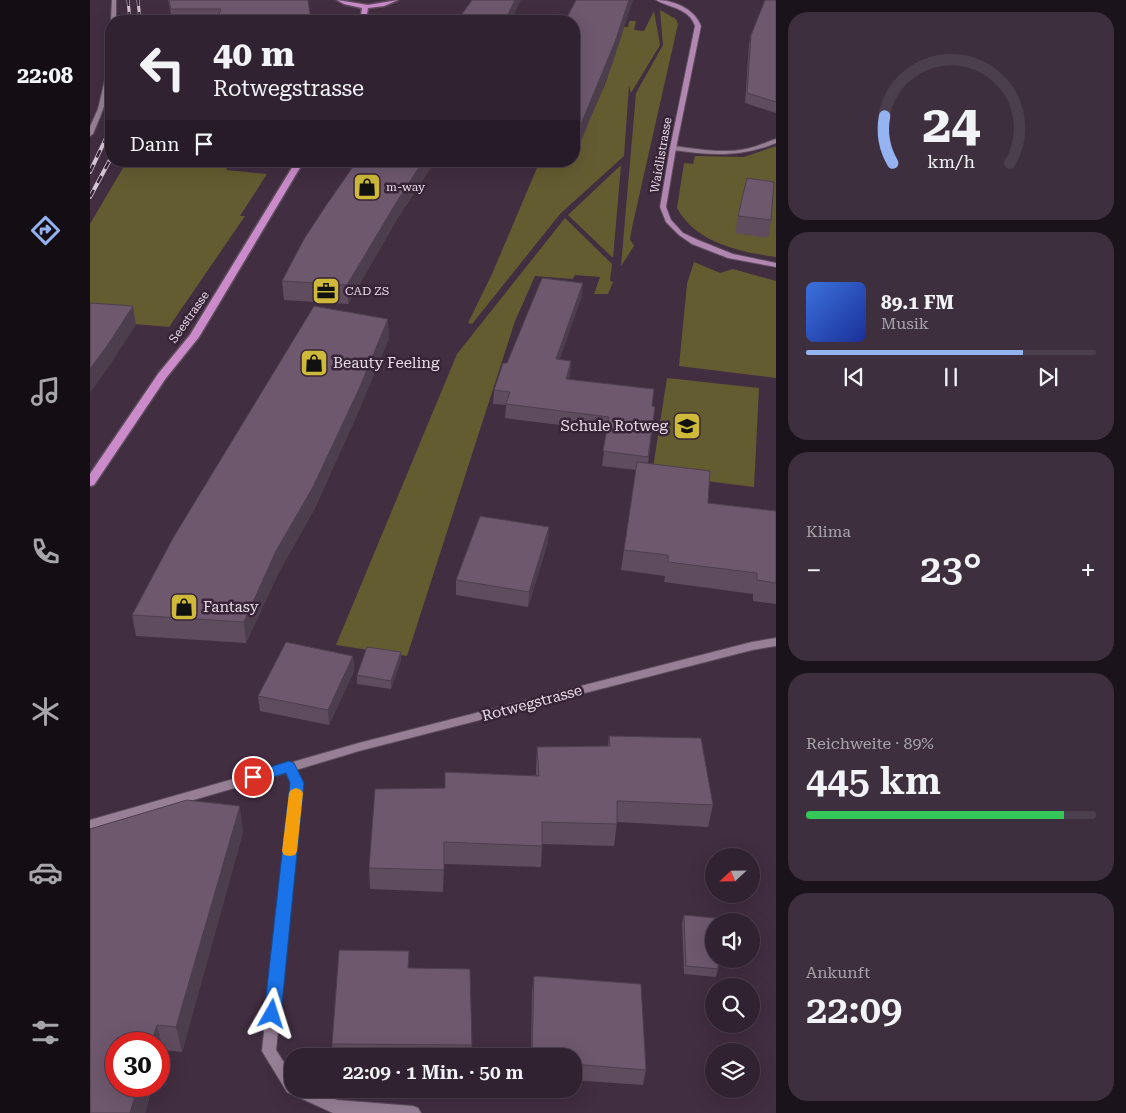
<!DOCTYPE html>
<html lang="de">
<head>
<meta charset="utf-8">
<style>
  body { margin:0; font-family:"Roboto Serif",serif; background:#3d2f3d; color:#f1f3f6; height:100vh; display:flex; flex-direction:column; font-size:19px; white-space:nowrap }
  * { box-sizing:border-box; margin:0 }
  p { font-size:16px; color:#a8a4ab }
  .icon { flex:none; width:28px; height:28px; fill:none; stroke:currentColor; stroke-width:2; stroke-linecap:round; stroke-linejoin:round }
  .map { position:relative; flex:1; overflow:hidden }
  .sheet { display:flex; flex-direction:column; gap:12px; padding:12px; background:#1b131b; width:350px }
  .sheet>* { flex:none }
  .top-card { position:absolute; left:15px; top:15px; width:475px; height:152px; border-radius:20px; box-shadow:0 5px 20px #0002,0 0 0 1px #4c3f4d; background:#312231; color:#f1f3f6; overflow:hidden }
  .needle { width:32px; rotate:248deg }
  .buttons { position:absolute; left:615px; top:848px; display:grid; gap:10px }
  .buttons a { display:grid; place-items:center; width:55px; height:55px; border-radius:50%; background:#312231; box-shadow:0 5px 20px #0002,0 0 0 1px #4c3f4d; font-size:25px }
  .speed { position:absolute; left:15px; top:1032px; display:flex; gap:10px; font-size:25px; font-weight:700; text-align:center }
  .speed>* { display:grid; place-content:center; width:65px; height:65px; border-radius:50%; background:#312231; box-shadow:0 5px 20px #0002,0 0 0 1px #4c3f4d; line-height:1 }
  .speed .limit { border:8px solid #d22; background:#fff; color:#111 }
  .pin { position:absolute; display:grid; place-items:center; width:42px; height:42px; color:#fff; margin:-21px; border:2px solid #fff; border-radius:50%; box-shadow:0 1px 5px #0007 }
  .me { position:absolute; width:55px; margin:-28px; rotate:6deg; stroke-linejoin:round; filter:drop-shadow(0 0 4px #0008) }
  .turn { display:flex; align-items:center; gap:18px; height:105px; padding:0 25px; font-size:22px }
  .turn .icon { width:65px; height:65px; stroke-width:2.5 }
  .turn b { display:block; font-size:35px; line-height:42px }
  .then { display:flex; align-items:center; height:48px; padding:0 25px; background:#0003; gap:10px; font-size:19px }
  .big { font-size:38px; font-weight:600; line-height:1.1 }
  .sheet .card { flex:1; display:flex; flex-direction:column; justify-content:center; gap:8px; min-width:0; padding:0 18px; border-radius:20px; background:#3d2f3d }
  .sheet .dial { align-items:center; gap:0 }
  .dial svg { height:130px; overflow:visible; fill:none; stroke:#4c3f4d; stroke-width:7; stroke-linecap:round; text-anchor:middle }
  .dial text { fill:#f1f3f6; stroke:none }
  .song { display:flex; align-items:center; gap:15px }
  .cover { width:60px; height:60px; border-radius:8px; background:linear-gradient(135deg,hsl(220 70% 55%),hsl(230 70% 35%)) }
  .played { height:5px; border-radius:2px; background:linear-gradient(90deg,#95b2f1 75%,#4c3f4d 75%) }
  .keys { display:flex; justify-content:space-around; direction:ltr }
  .heat { display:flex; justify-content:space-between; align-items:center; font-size:28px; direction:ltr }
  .charge { height:8px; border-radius:4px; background:linear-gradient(90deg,#34c759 89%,#4c3f4d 0) }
  .trip { position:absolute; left:194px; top:1048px; width:298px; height:50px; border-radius:20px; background:#312231; box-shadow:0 5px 20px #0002,0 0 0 1px #4c3f4d; font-weight:600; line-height:50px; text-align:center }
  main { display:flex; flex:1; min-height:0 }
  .tab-bar { display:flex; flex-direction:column; width:90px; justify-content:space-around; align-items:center; background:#140e14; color:#a8a4ab }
  .tab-bar .icon { width:35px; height:35px }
  .tab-bar .on { color:#95b2f1 }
  .tab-bar b { font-size:22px; color:#f1f3f6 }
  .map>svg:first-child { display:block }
</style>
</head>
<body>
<main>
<nav class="tab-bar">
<b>22:08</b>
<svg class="icon on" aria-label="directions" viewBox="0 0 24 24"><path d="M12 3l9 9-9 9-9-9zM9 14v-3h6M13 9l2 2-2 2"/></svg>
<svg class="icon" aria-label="music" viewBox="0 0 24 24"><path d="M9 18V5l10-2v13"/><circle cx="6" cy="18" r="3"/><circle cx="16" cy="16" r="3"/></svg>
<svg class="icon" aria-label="phone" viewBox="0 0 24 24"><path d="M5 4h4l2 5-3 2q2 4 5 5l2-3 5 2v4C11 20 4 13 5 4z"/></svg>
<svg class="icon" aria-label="climate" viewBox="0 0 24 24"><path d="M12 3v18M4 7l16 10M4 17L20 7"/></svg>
<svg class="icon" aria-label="car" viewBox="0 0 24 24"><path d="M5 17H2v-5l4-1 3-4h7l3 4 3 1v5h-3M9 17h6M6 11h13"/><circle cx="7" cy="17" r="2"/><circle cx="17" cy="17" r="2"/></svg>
<svg class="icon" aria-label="filters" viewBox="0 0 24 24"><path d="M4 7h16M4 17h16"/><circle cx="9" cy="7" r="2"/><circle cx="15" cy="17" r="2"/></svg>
</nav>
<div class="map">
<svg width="686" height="1113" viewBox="0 0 686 1113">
  <rect width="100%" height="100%" fill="#412e41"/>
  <path fill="#645c31" d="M 570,10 L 586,19 L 588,24 L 543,223 L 540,239 L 544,246 L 531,266 L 546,93 L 573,45 Z
    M 564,11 L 570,45 L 541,93 L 539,86 L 534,156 L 470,214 L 382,324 L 378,323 L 402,274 L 450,161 L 484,161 L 484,155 L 516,82 L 533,27 L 538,27 L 539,21 L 546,21 L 544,30 L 554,31 Z
    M 686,146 L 686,257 C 650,252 606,243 587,208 L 594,163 L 603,164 L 605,156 L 654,157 Z
    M 37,161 L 107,161 L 107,163 L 139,164 L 136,170 L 177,174 L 150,216 L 155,216 L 79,327 L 0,320 L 0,224 Z
    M 531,165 L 523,258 L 478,215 Z
    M 475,218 L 522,264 L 520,281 L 523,282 L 518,294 L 504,294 L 510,277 L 485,275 L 483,279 L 445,276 L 425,321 L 317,656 L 246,645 L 367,354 Z
    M 604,262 L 630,273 L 643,269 L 686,281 L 686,378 L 589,366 L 597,284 Z
    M 577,378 L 669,388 L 664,487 L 562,474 Z"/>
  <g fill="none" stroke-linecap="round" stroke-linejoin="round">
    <g stroke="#5d4d5d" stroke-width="2">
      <path id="minor" d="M 22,0 L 26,0 L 26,21 L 21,21 Z
        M 21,65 C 23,89 12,112 3,134 L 0,136 L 0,127 L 8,109 L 18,67 Z
        M 686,139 L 686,143 C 649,158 621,155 583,150 L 580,148 L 583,146 C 607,149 632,154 656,149 C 667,147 676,142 686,139 Z
        M 686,638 L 686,646 L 662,650 L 269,751 L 206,770 L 213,783 L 186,1050 L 202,1075 L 202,1089 L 222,1089 L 247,1100 L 323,1106 L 328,1108 L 331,1113 L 243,1113 L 197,1092 L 172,1051 L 201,783 L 196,773 L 0,830 L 0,820 L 269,743 L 662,642 Z"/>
    </g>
    <g stroke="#5d4d5d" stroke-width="2">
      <path id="secondary" d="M 566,0 C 583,0 604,8 611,26 L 586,148 L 576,207 L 581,220 L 593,233 L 608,240 L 643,254 L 686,263 L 686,267 L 638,258 L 602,244 L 589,235 L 576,222 L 570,207 L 580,148 L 605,26 C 599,8 580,8 566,0 Z"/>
    </g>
    <g stroke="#5d4d5d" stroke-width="3">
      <path id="primary" d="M 247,0 L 278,5 L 308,0 L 294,6 L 278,8 L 276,21 L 270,21 L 272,8 L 254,4 Z
        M 206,161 L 214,161 L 109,337 L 76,378 L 4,485 L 0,486 L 0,474 L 68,374 L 100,335 Z"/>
    </g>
    <use href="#minor" fill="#978096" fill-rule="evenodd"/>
    <use href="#secondary" fill="#b186b0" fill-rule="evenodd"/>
    <use href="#primary" fill="#cb8bca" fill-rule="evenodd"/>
    <g stroke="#d4c7d4" stroke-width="3">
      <path id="rail-far1" d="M 38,0 L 40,21
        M 48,0 L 50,21
        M 17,136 L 21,128"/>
    </g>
    <g stroke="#d4c7d4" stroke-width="4">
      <path id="rail" d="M 0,172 L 18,134
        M 0,197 L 21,158"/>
    </g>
    <use href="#rail-far1" stroke="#372437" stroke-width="2" stroke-dasharray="6" stroke-linecap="butt"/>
    <use href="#rail" stroke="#372437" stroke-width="2.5" stroke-dasharray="8" stroke-linecap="butt"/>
  </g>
  <path fill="#5f4c5f" d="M 78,0 L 218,0 L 128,19 L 82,19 Z
    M 686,0 L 686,113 L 655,103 L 659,44 L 661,35 Z
    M 484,21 L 523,62 L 485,156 L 484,155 Z
    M 267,161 L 345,161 L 306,221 L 258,304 L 194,300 L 192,281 Z
    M 648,216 L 681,220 L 678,238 L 645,233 Z
    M 492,296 L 469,359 L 481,361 L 480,374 L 479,379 L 565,407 L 558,464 L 618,503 L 686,511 L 686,604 L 663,601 L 663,594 L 574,582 L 575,576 L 531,570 L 546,470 L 512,466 L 517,431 L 415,418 L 416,405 L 403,404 L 404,390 L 417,363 Z
    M 299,338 L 270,408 L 225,508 L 189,572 L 156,643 L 46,636 L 42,615 Z
    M 459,527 L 458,542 L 438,607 L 366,595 L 366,580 Z
    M 263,656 L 264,671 L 239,725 L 170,711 L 168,696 Z
    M 311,660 L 301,689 L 267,684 L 267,675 Z
    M 519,736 L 623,805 L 618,827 L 527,822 L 524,846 L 452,844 L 451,867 L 354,864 L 353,892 L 280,889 L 279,868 L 355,788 L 446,775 L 446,769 L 447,747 L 518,746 Z
    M 153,832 L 92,1052 L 73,1050 L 55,1113 L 0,1113 Z
    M 594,915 L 628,969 L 626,977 L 594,974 L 592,923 Z
    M 319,968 L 382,1045 L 381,1056 L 244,1056 L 242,1044 Z
    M 444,976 L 556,1070 L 553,1085 L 482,1080 L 482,1056 L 441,1056 L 442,992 Z"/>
  <path fill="#4d3e4d" d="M 425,0 L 431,0 L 421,21 L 415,21 Z
    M 539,0 L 543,0 L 523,62 L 485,156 L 487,134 Z
    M 333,161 L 345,161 L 306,221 L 258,304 L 257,285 L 306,203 Z
    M 493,283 L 492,296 L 465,373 L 466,359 Z
    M 43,306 L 46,325 L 20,365 L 0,393 L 0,369 Z
    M 298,319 L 299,338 L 270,408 L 225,508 L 189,572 L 156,643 L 154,622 L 186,551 Z
    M 481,361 L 480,374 L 475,393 L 476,379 Z
    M 459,527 L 458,542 L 438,607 L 439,592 Z
    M 311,652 L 311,660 L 301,689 L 301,681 Z
    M 263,656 L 264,671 L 239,725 L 238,710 Z
    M 150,806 L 153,832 L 92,1052 L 86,1027 Z
    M 67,1025 L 73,1050 L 69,1064 L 69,1044 L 61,1044 Z
    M 48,1086 L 62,1086 L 55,1113 L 40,1113 Z"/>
  <path fill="#6e586e" stroke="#4d3e4d" d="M 79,0 L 218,0 L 221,21 L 127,21 L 131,9 L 81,9 Z
    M 382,0 L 425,0 L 415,21 L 367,21 Z
    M 486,0 L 539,0 L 525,42 L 487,134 L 484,134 L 484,21 L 475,21 Z
    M 675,0 L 686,0 L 686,102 L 657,93 L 661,35 Z
    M 267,161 L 333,161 L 306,203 L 257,285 L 192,281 L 214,239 L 237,204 Z
    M 657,178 L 684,182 L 681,220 L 648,216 Z
    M 452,278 L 493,283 L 466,359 L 481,361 L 476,379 L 564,389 L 562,406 L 565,407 L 558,457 L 513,451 L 519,417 L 416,404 L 420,392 L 404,390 L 413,363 L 417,363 Z
    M 0,303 L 43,306 L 17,346 L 0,369 Z
    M 224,306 L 298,319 L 269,389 L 223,487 L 186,551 L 154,622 L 42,615 L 83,538 Z
    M 547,462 L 620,471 L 618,503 L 686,511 L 686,583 L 667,580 L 667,573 L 578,562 L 578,555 L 534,550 Z
    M 390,516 L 459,527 L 439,592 L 366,580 Z
    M 196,642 L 263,656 L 238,710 L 168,696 Z
    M 277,647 L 311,652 L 301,681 L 267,675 Z
    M 519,736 L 611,738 L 623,805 L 527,801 L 527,824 L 452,822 L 452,846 L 354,842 L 354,870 L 279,868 L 285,789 L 355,788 L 355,772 L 449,776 L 447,747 L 520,746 Z
    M 97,800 L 150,806 L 86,1027 L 67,1025 L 61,1044 L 26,1044 L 26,1086 L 48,1086 L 40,1113 L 0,1113 L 0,829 Z
    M 594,915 L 625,918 L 625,921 L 624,921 L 624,959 L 628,959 L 628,969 L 596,966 Z
    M 249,950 L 319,951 L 318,968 L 380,969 L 382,1045 L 242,1044 Z
    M 444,976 L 551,984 L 556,1070 L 482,1064 L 482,1056 L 442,1056 Z"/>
  <path fill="#1a73e8" stroke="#114b97" d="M 199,761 L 204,763 L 214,783 L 191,1014 L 188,1019 L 182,1021 L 177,1019 L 174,1014 L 200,783 L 196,773 L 163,783 L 158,781 L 156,777 L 158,774 Z"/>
  <path fill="#f59e0b" d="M 206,788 L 211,790 L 213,793 L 207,851 L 205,855 L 200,856 L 194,855 L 192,851 L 199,793 L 201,790 Z"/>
  <defs>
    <g id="shop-square" transform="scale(1.4375)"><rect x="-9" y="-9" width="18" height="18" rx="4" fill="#ceb938" stroke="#372437"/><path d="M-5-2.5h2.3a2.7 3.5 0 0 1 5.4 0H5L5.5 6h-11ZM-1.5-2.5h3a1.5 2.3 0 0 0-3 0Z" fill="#111"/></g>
    <g id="office-square" transform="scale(1.4375)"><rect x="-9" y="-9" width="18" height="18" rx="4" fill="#ceb938" stroke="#372437"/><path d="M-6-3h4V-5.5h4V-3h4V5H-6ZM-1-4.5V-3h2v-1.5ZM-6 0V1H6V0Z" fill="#111"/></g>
    <g id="school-square" transform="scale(1.4375)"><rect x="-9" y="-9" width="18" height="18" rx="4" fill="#ceb938" stroke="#372437"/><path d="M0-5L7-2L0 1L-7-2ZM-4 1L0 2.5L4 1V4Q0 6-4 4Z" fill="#111"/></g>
  </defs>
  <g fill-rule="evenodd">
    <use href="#shop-square" x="277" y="187"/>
    <use href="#office-square" x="236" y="291"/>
    <use href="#shop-square" x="224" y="363"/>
    <use href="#school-square" x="597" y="426"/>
    <use href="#shop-square" x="94" y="607"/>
  </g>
  <g text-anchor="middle" stroke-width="5" stroke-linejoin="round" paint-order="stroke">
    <g font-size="12" fill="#e6dae6" stroke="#372437">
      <text transform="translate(571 155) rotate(-80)" y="4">Waidlistrasse</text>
      <text transform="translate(99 317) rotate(-55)" y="4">Seestrasse</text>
    </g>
    <g font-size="12" fill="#e6dae6" stroke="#372437" text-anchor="start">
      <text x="296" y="191">m-way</text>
      <text x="255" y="295">CAD ZS</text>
    </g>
    <g font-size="15" fill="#e6dae6" stroke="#372437" text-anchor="start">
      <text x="243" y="368">Beauty Feeling</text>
      <text x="578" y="431" text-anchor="end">Schule Rotweg</text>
      <text x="113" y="612">Fantasy</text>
    </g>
    <g font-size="15" fill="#e6dae6" stroke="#372437">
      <text transform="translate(442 703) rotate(-15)" y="5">Rotwegstrasse</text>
    </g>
  </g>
</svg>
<div class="buttons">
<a><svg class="needle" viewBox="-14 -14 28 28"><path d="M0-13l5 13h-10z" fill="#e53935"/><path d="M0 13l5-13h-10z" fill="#a8a4ab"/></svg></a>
<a><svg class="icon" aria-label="sound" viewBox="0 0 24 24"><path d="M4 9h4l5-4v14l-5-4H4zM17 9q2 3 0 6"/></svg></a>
<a><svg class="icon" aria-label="search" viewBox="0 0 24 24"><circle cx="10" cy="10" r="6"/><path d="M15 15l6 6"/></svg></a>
<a><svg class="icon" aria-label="layers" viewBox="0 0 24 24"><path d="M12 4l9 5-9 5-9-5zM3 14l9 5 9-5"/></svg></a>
</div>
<div class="speed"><div class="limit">30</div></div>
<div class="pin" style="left:163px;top:777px;background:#d93025"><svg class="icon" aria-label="arrive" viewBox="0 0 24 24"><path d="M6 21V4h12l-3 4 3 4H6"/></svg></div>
<svg class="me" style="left:182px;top:1014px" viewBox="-20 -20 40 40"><path d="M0-17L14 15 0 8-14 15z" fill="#1a73e8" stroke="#fff" stroke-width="4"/></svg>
<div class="trip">22:09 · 1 Min. · 50 m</div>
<div class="top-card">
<div class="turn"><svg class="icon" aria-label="left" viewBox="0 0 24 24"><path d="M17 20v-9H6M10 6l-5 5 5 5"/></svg><div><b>40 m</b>Rotwegstrasse</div></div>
<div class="then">Dann<svg class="icon" aria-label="arrive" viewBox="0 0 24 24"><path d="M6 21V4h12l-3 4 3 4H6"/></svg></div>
</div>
</div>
<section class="sheet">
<div class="card dial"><svg viewBox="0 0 100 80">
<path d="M14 69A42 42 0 1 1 86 69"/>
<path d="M14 69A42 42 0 0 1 9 40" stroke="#95b2f1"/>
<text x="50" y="56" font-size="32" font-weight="700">24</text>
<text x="50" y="72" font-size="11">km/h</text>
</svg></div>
<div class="card">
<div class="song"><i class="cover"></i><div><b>89.1 FM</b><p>Musik</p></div></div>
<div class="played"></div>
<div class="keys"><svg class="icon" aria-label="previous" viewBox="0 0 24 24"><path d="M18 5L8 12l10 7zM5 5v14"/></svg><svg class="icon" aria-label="pause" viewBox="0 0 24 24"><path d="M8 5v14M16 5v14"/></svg><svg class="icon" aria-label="next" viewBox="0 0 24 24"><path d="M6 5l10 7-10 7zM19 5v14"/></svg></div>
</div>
<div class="card"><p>Klima</p>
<div class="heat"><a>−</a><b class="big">23°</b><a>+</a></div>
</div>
<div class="card"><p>Reichweite · 89%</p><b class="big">445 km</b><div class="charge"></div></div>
<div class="card"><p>Ankunft</p><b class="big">22:09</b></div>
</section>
</main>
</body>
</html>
